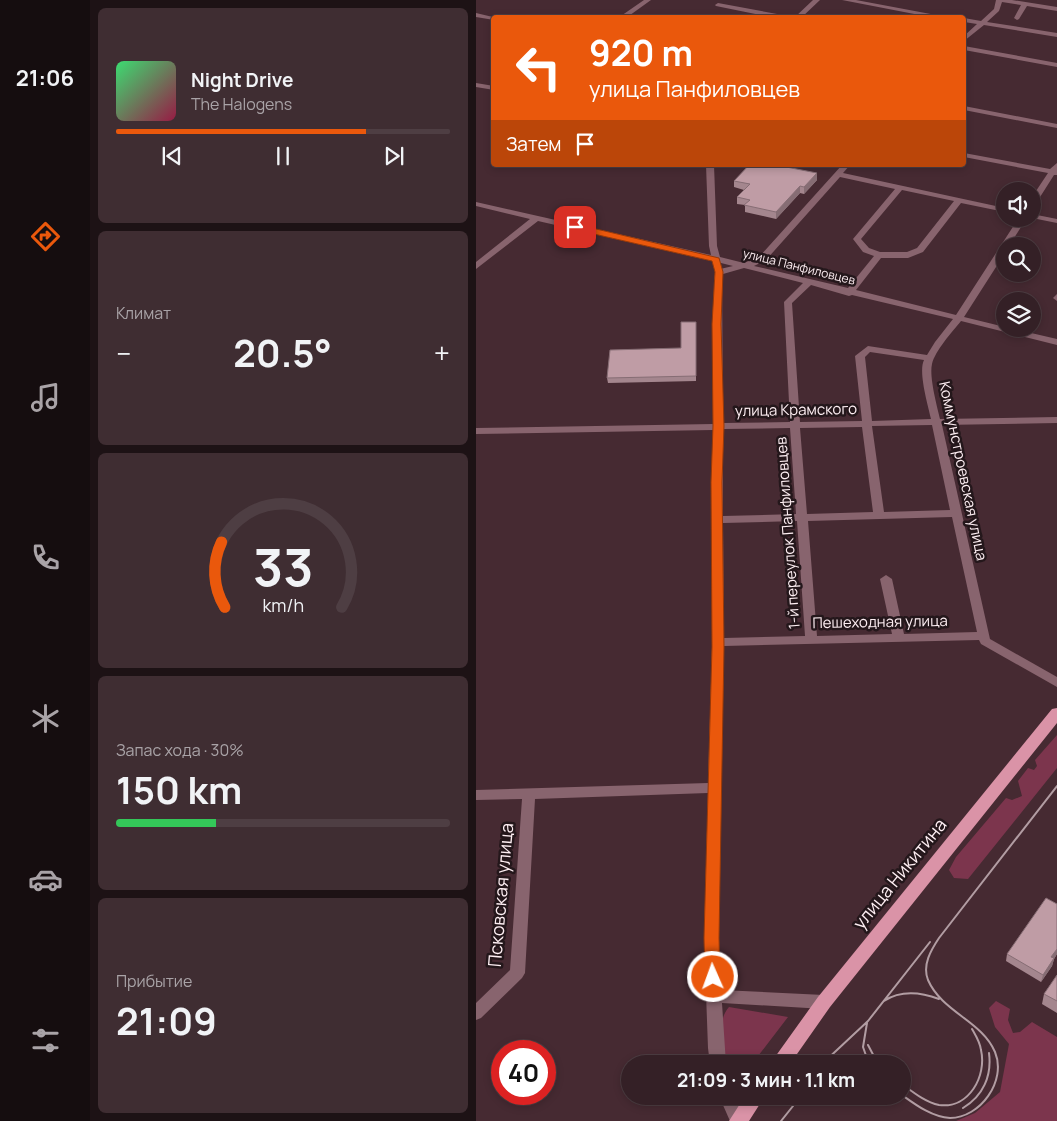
<!DOCTYPE html>
<html lang="ru">
<head>
<meta charset="utf-8">
<style>
  body { margin:0; font-family:Manrope,sans-serif; background:#3f2d32; color:#f1f3f6; height:100vh; display:flex; flex-direction:column; font-size:19px; white-space:nowrap }
  * { box-sizing:border-box; margin:0 }
  p { font-size:16px; color:#a9a3a7 }
  .icon { flex:none; width:28px; height:28px; fill:none; stroke:currentColor; stroke-width:2; stroke-linecap:round; stroke-linejoin:round }
  .map { position:relative; flex:1; overflow:hidden }
  .side { display:flex; flex-direction:column; gap:8px; padding:8px; background:#1d1215; width:386px }
  .side>* { flex:none }
  .banner { position:absolute; left:15px; top:15px; width:475px; height:152px; border-radius:5px; box-shadow:0 2px 8px #0003,0 0 0 1px #4e3e43; background:#ea580c; color:#fff; overflow:hidden }
  .fabs { position:absolute; left:520px; top:182px; display:grid; gap:10px }
  .fabs a { display:grid; place-items:center; width:45px; height:45px; border-radius:50%; background:#342026; box-shadow:0 2px 8px #0003,0 0 0 1px #4e3e43; font-size:25px }
  .speed { position:absolute; left:15px; top:1040px; display:flex; gap:10px; font-size:25px; font-weight:700; text-align:center }
  .speed>* { display:grid; place-content:center; width:65px; height:65px; border-radius:50%; background:#342026; box-shadow:0 2px 8px #0003,0 0 0 1px #4e3e43; line-height:1 }
  .speed .limit { border:8px solid #d22; background:#fff; color:#111 }
  .pin { position:absolute; display:grid; place-items:center; width:42px; height:42px; color:#fff; margin:-21px; border-radius:10px; box-shadow:0 2px 8px #0006 }
  .me { position:absolute; width:55px; margin:-28px; rotate:358deg; stroke-linejoin:round; filter:drop-shadow(0 0 4px #0008) }
  .turn { display:flex; align-items:center; gap:18px; height:105px; padding:0 15px; font-size:22px }
  .turn .icon { width:65px; height:65px; stroke-width:2.5 }
  .turn b { display:block; font-size:35px; line-height:42px }
  .then { display:flex; align-items:center; height:48px; padding:0 15px; background:#0003; gap:10px; font-size:19px }
  .big { font-size:38px; font-weight:700; line-height:1.1 }
  .side .card { flex:1; display:flex; flex-direction:column; justify-content:center; gap:8px; min-width:0; padding:0 18px; border-radius:8px; background:#3f2d32 }
  .side .dial { align-items:center; gap:0 }
  .dial svg { height:130px; overflow:visible; fill:none; stroke:#4e3e43; stroke-width:7; stroke-linecap:round; text-anchor:middle }
  .dial text { fill:#f1f3f6; stroke:none }
  .song { display:flex; align-items:center; gap:15px }
  .cover { width:60px; height:60px; border-radius:8px; background:linear-gradient(135deg,hsl(140 70% 55%),hsl(340 70% 35%)) }
  .played { height:5px; border-radius:2px; background:linear-gradient(90deg,#ea580c 75%,#4e3e43 75%) }
  .keys { display:flex; justify-content:space-around; direction:ltr }
  .heat { display:flex; justify-content:space-between; align-items:center; font-size:28px; direction:ltr }
  .charge { height:8px; border-radius:4px; background:linear-gradient(90deg,#34c759 30%,#4e3e43 0) }
  .trip { position:absolute; left:145px; top:1055px; width:290px; height:50px; border-radius:25px; background:#342026; box-shadow:0 2px 8px #0003,0 0 0 1px #4e3e43; font-weight:700; line-height:50px; text-align:center }
  main { display:flex; flex:1; min-height:0 }
  .tabs { display:flex; flex-direction:column; width:90px; justify-content:space-around; align-items:center; background:#150d0f; color:#a9a3a7 }
  .tabs .icon { width:35px; height:35px }
  .tabs .active { color:#ea580c }
  .tabs b { font-size:22px; color:#f1f3f6 }
  .map>svg:first-child { display:block }
</style>
</head>
<body>
<main>
<nav class="tabs">
<b>21:06</b>
<svg class="icon active" aria-label="directions" viewBox="0 0 24 24"><path d="M12 3l9 9-9 9-9-9zM9 14v-3h6M13 9l2 2-2 2"/></svg>
<svg class="icon" aria-label="music" viewBox="0 0 24 24"><path d="M9 18V5l10-2v13"/><circle cx="6" cy="18" r="3"/><circle cx="16" cy="16" r="3"/></svg>
<svg class="icon" aria-label="phone" viewBox="0 0 24 24"><path d="M5 4h4l2 5-3 2q2 4 5 5l2-3 5 2v4C11 20 4 13 5 4z"/></svg>
<svg class="icon" aria-label="climate" viewBox="0 0 24 24"><path d="M12 3v18M4 7l16 10M4 17L20 7"/></svg>
<svg class="icon" aria-label="car" viewBox="0 0 24 24"><path d="M5 17H2v-5l4-1 3-4h7l3 4 3 1v5h-3M9 17h6M6 11h13"/><circle cx="7" cy="17" r="2"/><circle cx="17" cy="17" r="2"/></svg>
<svg class="icon" aria-label="filters" viewBox="0 0 24 24"><path d="M4 7h16M4 17h16"/><circle cx="9" cy="7" r="2"/><circle cx="15" cy="17" r="2"/></svg>
</nav>
<section class="side">
<div class="card">
<div class="song"><i class="cover"></i><div><b>Night Drive</b><p>The Halogens</p></div></div>
<div class="played"></div>
<div class="keys"><svg class="icon" aria-label="previous" viewBox="0 0 24 24"><path d="M18 5L8 12l10 7zM5 5v14"/></svg><svg class="icon" aria-label="pause" viewBox="0 0 24 24"><path d="M8 5v14M16 5v14"/></svg><svg class="icon" aria-label="next" viewBox="0 0 24 24"><path d="M6 5l10 7-10 7zM19 5v14"/></svg></div>
</div>
<div class="card"><p>Климат</p>
<div class="heat"><a>−</a><b class="big">20.5°</b><a>+</a></div>
</div>
<div class="card dial"><svg viewBox="0 0 100 80">
<path d="M14 69A42 42 0 1 1 86 69"/>
<path d="M14 69A42 42 0 0 1 12 29" stroke="#ea580c"/>
<text x="50" y="56" font-size="32" font-weight="700">33</text>
<text x="50" y="72" font-size="11">km/h</text>
</svg></div>
<div class="card"><p>Запас хода · 30%</p><b class="big">150 km</b><div class="charge"></div></div>
<div class="card"><p>Прибытие</p><b class="big">21:09</b></div>
</section>
<div class="map">
<svg width="581" height="1121" viewBox="0 0 581 1121">
  <rect width="100%" height="100%" fill="#462a32"/>
  <path fill="#7c354d" d="M 581,735 L 581,768 L 492,879 L 478,878 L 473,870 L 480,857 L 530,798 L 536,800 L 546,796 L 542,781 L 552,768 L 558,770 L 561,766 L 559,760 Z
    M 520,1001 L 534,1009 L 532,1020 L 537,1033 L 544,1032 L 556,1022 L 581,1037 L 581,1121 L 480,1121 L 499,1113 L 524,1092 L 533,1044 L 519,1027 L 513,1008 Z
    M 253,1007 L 312,1017 L 276,1064 L 251,1064 C 247,1047 240,1021 253,1007 Z"/>
  <g fill="none" stroke-linecap="round" stroke-linejoin="round">
    <path fill="#88646e" fill-rule="evenodd" d="M 168,0 L 175,0 L 150,18 L 142,18 Z
      M 337,0 L 344,0 L 325,18 L 318,18 Z
      M 366,0 L 380,0 L 476,18 L 459,18 Z
      M 520,0 L 536,0 L 581,7 L 581,11 L 551,6 L 543,19 L 541,20 L 538,18 L 545,5 L 526,2 L 523,11 L 511,22 L 581,33 L 581,37 L 508,25 L 488,41 L 488,36 L 501,24 L 488,22 L 488,18 L 505,21 L 518,9 Z
      M 242,3 L 312,16 L 315,18 L 299,18 L 240,6 L 239,5 Z
      M 0,13 L 21,18 L 18,18 L 18,20 L 0,17 Z
      M 488,46 L 581,63 L 581,67 L 488,50 Z
      M 0,83 L 18,86 L 18,90 L 0,87 Z
      M 488,106 L 581,124 L 581,128 L 488,110 Z
      M 488,153 L 574,169 L 581,163 L 581,175 L 578,175 L 559,205 L 556,205 L 556,197 L 572,173 L 488,157 Z
      M 230,165 L 238,165 L 241,246 L 244,257 L 268,263 L 284,256 L 366,165 L 374,165 L 367,173 L 529,208 L 529,212 L 485,203 L 447,252 L 432,258 L 405,258 L 380,290 L 480,315 L 542,219 L 550,219 L 533,246 L 529,246 L 529,253 L 488,317 L 529,327 L 529,329 L 538,329 L 581,339 L 581,345 L 485,321 C 476,332 459,351 456,364 C 453,377 461,406 464,419 L 581,417 L 581,423 L 466,425 L 514,639 L 581,677 L 581,687 L 505,644 L 503,640 L 248,646 L 242,938 L 245,990 L 348,995 L 353,997 L 356,1002 L 353,1007 L 348,1009 L 246,1003 L 250,1064 L 234,1064 L 232,1048 L 228,938 L 232,793 L 59,799 L 49,973 L 46,978 L 5,1018 L 0,1020 L 0,1003 L 34,970 L 46,799 L 0,800 L 0,790 L 232,783 L 236,647 L 237,430 L 0,434 L 0,428 L 237,424 L 238,279 L 240,270 L 257,266 L 245,263 L 244,267 L 238,267 L 236,261 L 62,221 L 0,269 L 0,262 L 54,219 L 0,206 L 0,202 L 235,255 L 233,246 ZM 364,177 L 419,189 L 377,239 L 387,252 L 398,256 L 372,288 L 278,266 L 290,260 ZM 426,190 L 478,201 L 441,248 L 431,252 L 404,252 L 393,248 L 385,239 ZM 268,268 L 327,283 L 308,302 L 314,422 L 247,423 L 246,279 L 247,274 ZM 335,285 L 373,296 L 376,295 L 477,319 L 459,342 L 451,355 L 392,346 L 379,356 L 386,421 L 324,422 L 316,303 ZM 394,352 L 448,360 C 442,372 452,405 455,419 L 396,421 L 389,357 ZM 456,425 L 474,510 L 408,512 L 396,426 ZM 386,427 L 397,512 L 331,514 L 324,428 ZM 314,428 L 320,514 L 247,516 L 247,429 ZM 476,517 L 501,632 L 428,634 L 416,579 L 410,575 L 404,579 L 416,634 L 341,636 L 332,521 ZM 321,521 L 329,636 L 248,638 L 247,523 Z
      M 556,214 L 581,219 L 581,223 L 556,218 Z
      M 581,294 L 581,301 L 577,298 Z
      M 243,1096 L 259,1096 L 270,1121 L 254,1121 Z"/>
    <path fill="#da93a7" fill-rule="evenodd" d="M 581,708 L 581,723 L 354,1007 L 314,1064 L 294,1064 L 342,997 L 576,709 Z
      M 269,1096 L 289,1096 L 273,1121 L 253,1121 Z"/>
    <path stroke="#b29da3" stroke-width="2" d="M 408,1001 C 425,990 444,992 463,999
      M 391,1023 L 387,1047 L 393,1064
      M 392,1045 L 402,1064
      M 346,1064 L 392,1021 L 454,942
      M 426,1084 C 437,1092 449,1102 463,1105 C 493,1109 511,1076 505,1050 C 504,1042 500,1036 496,1029
      M 426,1095 C 440,1105 456,1117 474,1118 C 504,1118 531,1081 519,1052 C 506,1021 466,1012 452,980 C 446,965 455,950 463,938 L 581,786
      M 487,1108 C 507,1096 516,1076 513,1053
      M 305,1121 L 325,1096"/>
  </g>
  <path fill="#a4868e" d="M 341,173 L 341,180 L 328,194 L 324,193 L 300,219 L 269,212 L 269,205 L 261,204 L 261,197 L 268,190 L 258,187 L 258,181 Z
    M 220,322 L 220,381 L 132,383 L 131,378 L 205,348 Z
    M 581,904 L 581,954 L 578,959 L 576,966 L 565,982 L 530,961 L 531,954 Z
    M 581,975 L 581,1013 L 566,1004 L 568,994 Z"/>
  <path fill="#866d74" d="M 341,173 L 341,180 L 328,194 L 328,187 Z
    M 324,186 L 324,193 L 300,219 L 300,212 Z
    M 581,949 L 581,954 L 578,959 L 576,966 L 565,982 L 567,975 L 575,957 Z"/>
  <path fill="#bf9ca5" stroke="#866d74" d="M 273,165 L 300,165 L 341,173 L 328,187 L 324,186 L 300,212 L 268,205 L 274,200 L 261,197 L 274,184 L 258,181 Z
    M 205,322 L 220,322 L 220,376 L 131,378 L 134,350 L 205,348 Z
    M 570,898 L 581,904 L 581,949 L 575,957 L 578,958 L 567,975 L 531,954 Z
    M 581,975 L 581,1001 L 568,994 Z"/>
  <path fill="#ea580c" stroke="#983908" d="M 99,224 L 243,258 L 247,272 L 245,324 L 248,426 L 246,482 L 248,647 L 243,938 L 244,977 L 242,982 L 237,984 L 231,982 L 229,977 L 228,938 L 236,647 L 235,482 L 237,426 L 236,324 L 239,272 L 236,261 L 96,229 L 96,225 Z"/>
  <g text-anchor="middle" stroke-width="5" stroke-linejoin="round" paint-order="stroke">
    <g font-size="12" fill="#feeff3" stroke="#24171b">
      <text transform="translate(323 267) rotate(14)" y="4">улица Панфиловцев</text>
    </g>
    <g font-size="15" fill="#feeff3" stroke="#24171b">
      <text transform="translate(320 410) rotate(-1)" y="5">улица Крамского</text>
      <text transform="translate(487 471) rotate(78)" y="5">Коммунстроевская улица</text>
      <text transform="translate(312 533) rotate(-94)" y="5">1-й переулок Панфиловцев</text>
      <text transform="translate(404 622) rotate(-1)" y="5">Пешеходная улица</text>
    </g>
    <g font-size="18" fill="#feeff3" stroke="#24171b">
      <text transform="translate(424 874) rotate(-51)" y="6">улица Никитина</text>
      <text transform="translate(25 895) rotate(-85)" y="6">Псковская улица</text>
    </g>
  </g>
</svg>
<div class="fabs">
<a><svg class="icon" aria-label="sound" viewBox="0 0 24 24"><path d="M4 9h4l5-4v14l-5-4H4zM17 9q2 3 0 6"/></svg></a>
<a><svg class="icon" aria-label="search" viewBox="0 0 24 24"><circle cx="10" cy="10" r="6"/><path d="M15 15l6 6"/></svg></a>
<a><svg class="icon" aria-label="layers" viewBox="0 0 24 24"><path d="M12 4l9 5-9 5-9-5zM3 14l9 5 9-5"/></svg></a>
</div>
<div class="speed"><div class="limit">40</div></div>
<div class="pin" style="left:99px;top:227px;background:#d93025"><svg class="icon" aria-label="arrive" viewBox="0 0 24 24"><path d="M6 21V4h12l-3 4 3 4H6"/></svg></div>
<svg class="me" style="left:237px;top:977px" viewBox="-20 -20 40 40"><circle r="17" fill="#ea580c" stroke="#fff" stroke-width="3"/><path d="M0-11L8 9 0 5-8 9z" fill="#fff"/></svg>
<div class="trip">21:09 · 3 мин · 1.1 km</div>
<div class="banner">
<div class="turn"><svg class="icon" aria-label="left" viewBox="0 0 24 24"><path d="M17 20v-9H6M10 6l-5 5 5 5"/></svg><div><b>920 m</b>улица Панфиловцев</div></div>
<div class="then">Затем<svg class="icon" aria-label="arrive" viewBox="0 0 24 24"><path d="M6 21V4h12l-3 4 3 4H6"/></svg></div>
</div>
</div>
</main>
</body>
</html>
